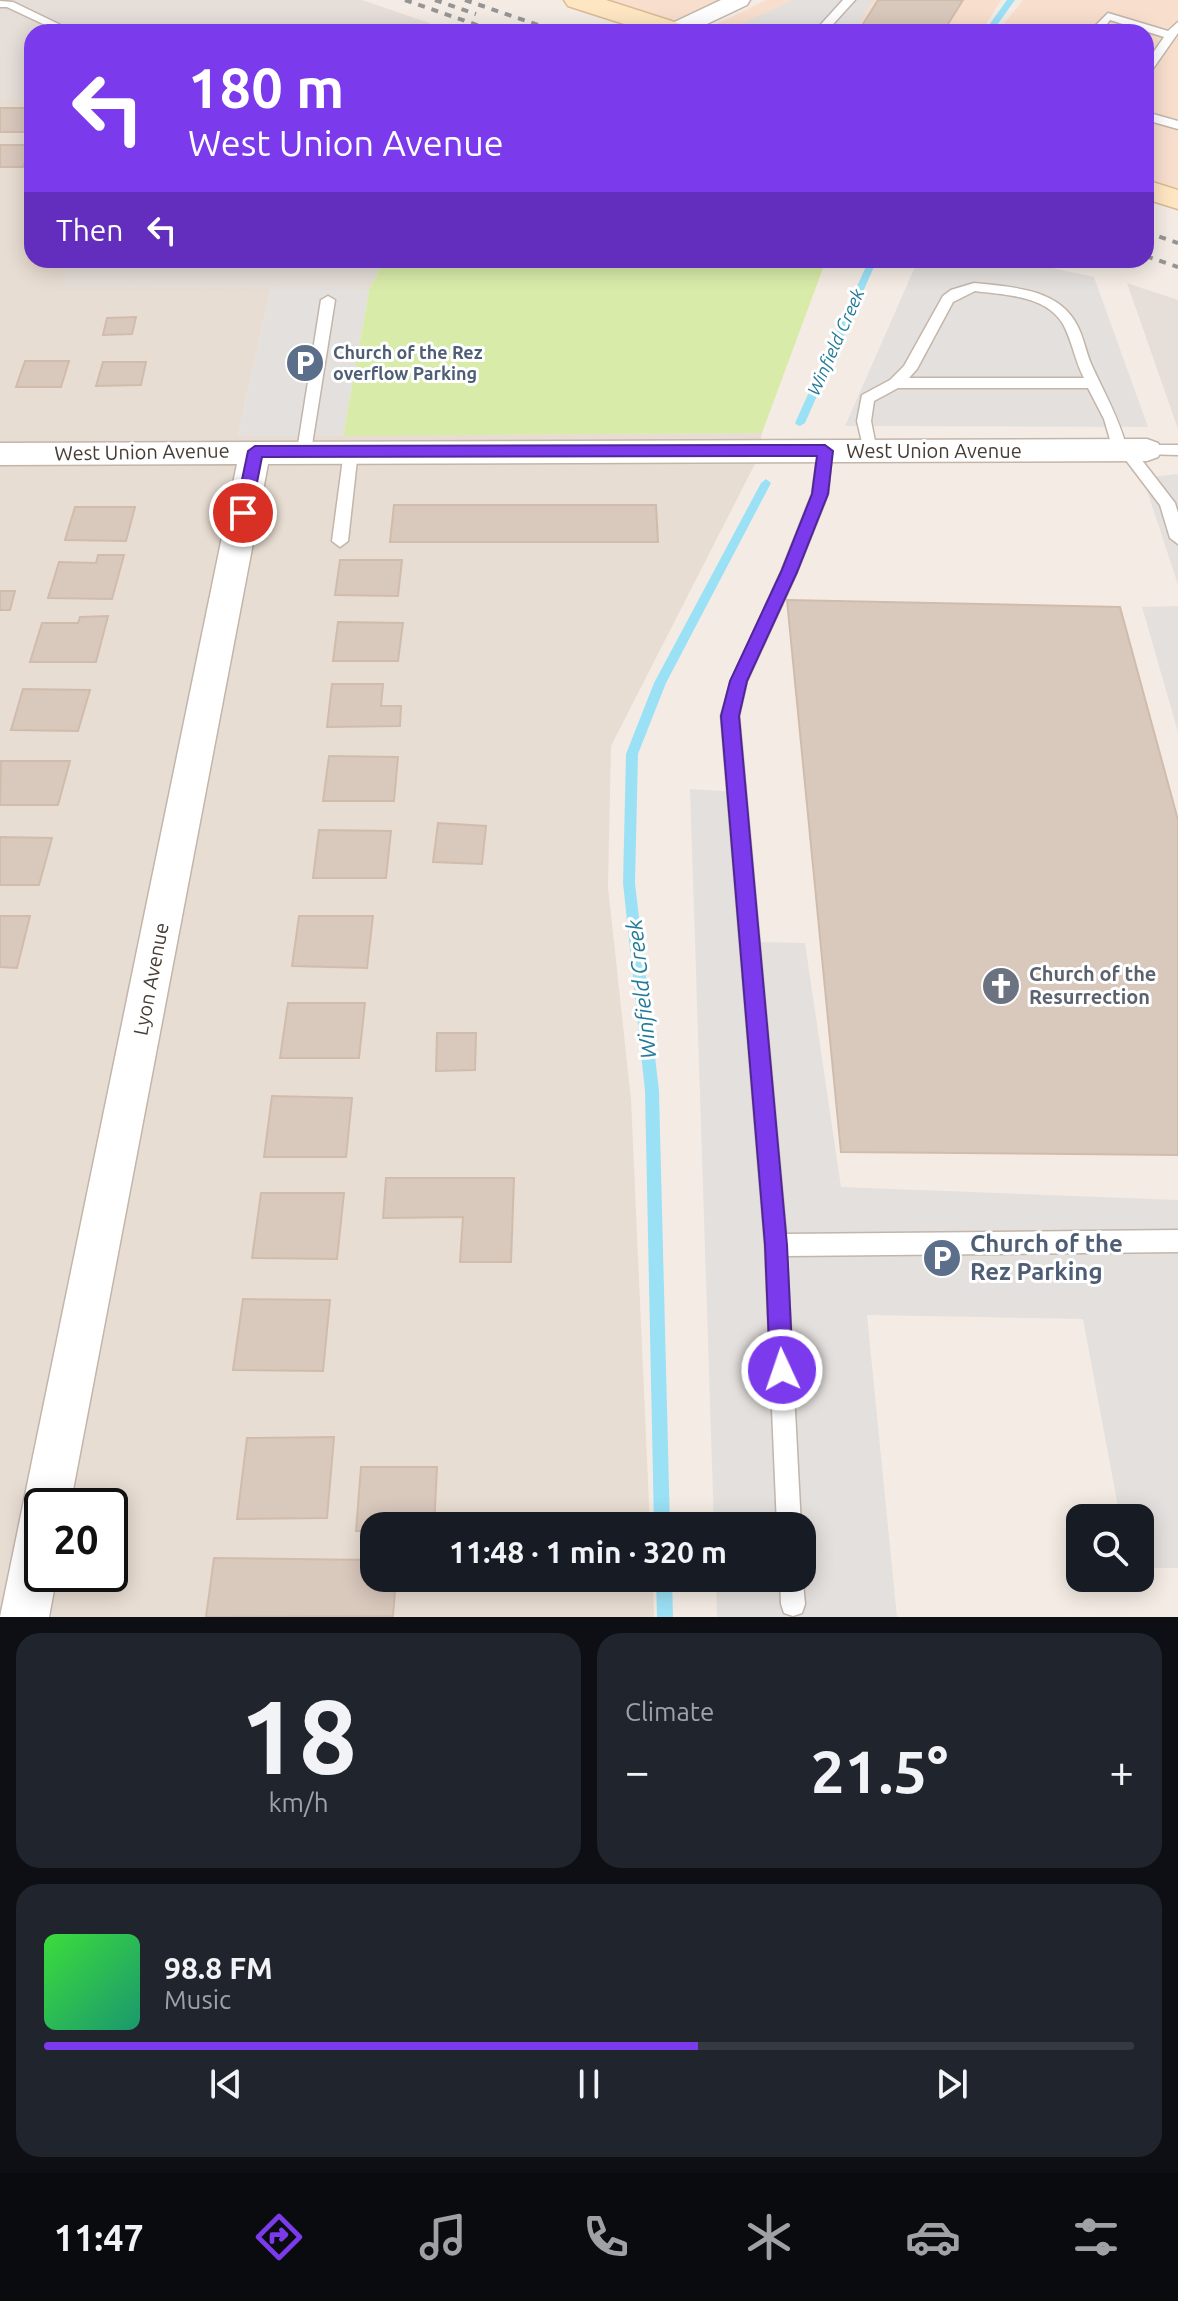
<!DOCTYPE html>
<html lang="en">
<head>
<meta charset="utf-8">
<style>
  body { margin:0; font-family:Ubuntu,sans-serif; background:#20242c; color:#f1f3f6; height:100vh; display:flex; flex-direction:column; font-size:30px; white-space:nowrap }
  * { box-sizing:border-box; margin:0 }
  p { font-size:26px; color:#9ea1a6 }
  .icon { flex:none; width:44px; height:44px; fill:none; stroke:currentColor; stroke-width:2; stroke-linecap:round; stroke-linejoin:round }
  .map { position:relative; height:1617px; overflow:hidden }
  .side { display:flex; flex-direction:column; gap:16px; padding:16px; background:#0d0f14; flex:1 }
  .side>* { flex:none }
  .banner { position:absolute; left:24px; top:24px; width:1130px; height:244px; border-radius:24px; box-shadow:0 4px 20px #0003; background:#7c3aed; color:#fff; overflow:hidden }
  .fabs { position:absolute; left:1066px; top:1504px; display:grid; gap:16px }
  .fabs a { display:grid; place-items:center; width:88px; height:88px; border-radius:16px; background:#171b24; box-shadow:0 4px 20px #0003; font-size:40px }
  .speed { position:absolute; left:24px; top:1488px; display:flex; gap:16px; font-size:40px; font-weight:700; text-align:center }
  .speed>* { display:grid; place-content:center; width:104px; height:104px; border-radius:50%; background:#171b24; box-shadow:0 4px 20px #0003; line-height:1 }
  .speed .limit { border:4px solid #111; border-radius:12px; background:#fff; color:#111 }
  .pin { position:absolute; display:grid; place-items:center; width:68px; height:68px; color:#fff; margin:-34px; border:4px solid #fff; border-radius:50%; box-shadow:0 2px 8px #0007 }
  .me { position:absolute; width:88px; margin:-44px; rotate:357deg; stroke-linejoin:round; filter:drop-shadow(0 0 6px #0008) }
  .turn { display:flex; align-items:center; gap:28px; height:168px; padding:0 32px; font-size:36px }
  .turn .icon { width:104px; height:104px; stroke-width:2.5 }
  .turn b { display:block; font-size:56px; line-height:68px }
  .then { display:flex; align-items:center; height:76px; padding:0 32px; background:#0003; gap:16px; font-size:30px }
  .big { font-size:60px; font-weight:600; line-height:1.1 }
  .side .tile { flex:1; display:flex; flex-direction:column; justify-content:center; gap:12px; min-width:0; padding:0 28px; border-radius:24px; background:#20242c }
  .side .dial { align-items:center; gap:0 }
  .dial b { font-size:104px; line-height:1 }
  .song { display:flex; align-items:center; gap:24px }
  .cover { width:96px; height:96px; border-radius:12px; background:linear-gradient(135deg,hsl(120 70% 55%),hsl(160 70% 35%)) }
  .played { height:8px; border-radius:4px; background:linear-gradient(90deg,#7c3aed 60%,#363941 60%) }
  .keys { display:flex; justify-content:space-around; direction:ltr }
  .heat { display:flex; justify-content:space-between; align-items:center; font-size:44px; direction:ltr }
  .side .tiles { flex:1; display:grid; gap:16px; grid-template-columns:1fr 1fr }
  .tile:last-child { grid-column:span 2 }
  .trip { position:absolute; left:360px; top:1512px; width:456px; height:80px; border-radius:24px; background:#171b24; box-shadow:0 4px 20px #0003; font-weight:600; line-height:80px; text-align:center }
  .dock { display:flex; height:128px; justify-content:space-around; align-items:center; background:#090b0e; color:#9ea1a6 }
  .dock .icon { width:56px; height:56px }
  .dock .on { color:#7c3aed }
  .dock b { font-size:36px; color:#f1f3f6 }
  .map>svg:first-child { display:block }
</style>
</head>
<body>
<div class="map">
<svg width="1178" height="1617" viewBox="0 0 1178 1617">
  <rect width="100%" height="100%" fill="#f4ece4"/>
  <path fill="#e8ddd2" fill-rule="evenodd" d="M 0,100 L 32,100 L 32,260 L 70,260 L 61,287 L 271,287 L 238,436 L 762,433 L 755,464 L 611,746 L 608,887 L 631,1099 L 650,1526 L 374,1526 L 374,1578 L 653,1578 L 654,1617 L 0,1617 ZM 42,1506 L 110,1506 L 110,1574 L 42,1574 Z"/>
  <path fill="#f8decd" d="M 600,0 L 718,0 L 671,22 Z
    M 766,0 L 1001,0 L 981,32 L 700,32 Z
    M 1023,0 L 1178,0 L 1178,190 L 1146,180 L 1146,32 L 997,32 Z"/>
  <path fill="#e5ded9" d="M 0,0 L 362,0 L 455,32 L 32,32 L 32,100 L 0,100 Z
    M 70,260 L 384,260 L 369,290 L 60,287 Z
    M 1127,283 L 1178,300 L 1178,429 Z"/>
  <path fill="#d9eba9" d="M 384,260 L 826,260 L 762,433 L 343,436 L 369,290 Z"/>
  <path fill="#e4e0dd" d="M 793,0 L 874,0 L 854,32 L 743,32 L 737,26 Z
    M 918,260 L 1015,260 L 1094,277 L 1148,427 L 845,426 Z
    M 271,287 L 369,290 L 343,436 L 238,436 Z
    M 1177,474 L 1178,477 L 1178,585 L 1143,478 Z
    M 1178,606 L 1178,732 L 1142,607 Z
    M 690,789 L 737,792 L 761,942 L 805,943 L 841,1187 L 1178,1200 L 1178,1568 L 1140,1568 L 1140,1518 L 1120,1518 L 1083,1319 L 867,1315 L 897,1617 L 717,1617 L 716,1578 L 802,1578 L 802,1526 L 714,1526 Z"/>
  <g fill="none" stroke-linecap="round" stroke-linejoin="round">
    <path fill="#9be1f6" fill-rule="evenodd" d="M 1007,0 L 1015,0 L 992,32 L 984,32 Z
      M 869,260 L 877,260 L 805,423 L 800,426 L 797,425 L 795,423 Z
      M 766,479 L 771,483 L 666,683 L 638,754 L 635,883 L 659,1091 L 670,1526 L 654,1526 L 645,1091 L 623,883 L 626,754 L 654,683 L 761,483 Z
      M 656,1578 L 672,1578 L 673,1617 L 657,1617 Z"/>
  </g>
  <path fill="#d9c8bc" stroke="#d1bcac" stroke-width="2" d="M 878,0 L 963,0 L 943,32 L 858,32 Z
    M 0,108 L 32,108 L 32,132 L 0,132 Z
    M 0,145 L 32,145 L 23,167 L 0,167 Z
    M 248,260 L 326,260 L 325,263 L 247,263 Z
    M 136,317 L 132,334 L 103,335 L 107,318 Z
    M 25,361 L 69,361 L 61,387 L 16,387 Z
    M 103,362 L 146,362 L 141,385 L 96,386 Z
    M 394,505 L 656,505 L 658,542 L 390,542 Z
    M 75,507 L 135,507 L 126,541 L 65,540 Z
    M 98,555 L 124,555 L 112,599 L 48,598 L 59,562 L 96,563 Z
    M 340,560 L 402,560 L 398,596 L 335,595 Z
    M 0,591 L 15,591 L 10,610 L 0,610 Z
    M 787,600 L 1120,607 L 1178,820 L 1178,1155 L 841,1152 Z
    M 108,616 L 96,662 L 30,662 L 42,623 L 78,623 L 80,617 Z
    M 338,622 L 403,623 L 398,661 L 333,661 Z
    M 332,684 L 383,684 L 381,706 L 401,706 L 400,726 L 327,727 Z
    M 23,689 L 90,690 L 78,731 L 11,730 Z
    M 329,756 L 398,757 L 394,801 L 323,801 Z
    M 1,761 L 70,761 L 58,805 L 0,805 Z
    M 438,823 L 486,826 L 482,864 L 433,862 Z
    M 319,830 L 391,831 L 386,878 L 313,878 Z
    M 0,837 L 52,838 L 39,885 L 0,885 Z
    M 0,916 L 30,916 L 17,968 L 0,967 Z
    M 299,916 L 373,916 L 367,968 L 292,966 Z
    M 288,1003 L 365,1003 L 359,1058 L 280,1058 Z
    M 437,1033 L 476,1033 L 475,1070 L 436,1071 Z
    M 272,1096 L 352,1098 L 346,1157 L 264,1157 Z
    M 386,1178 L 514,1178 L 511,1262 L 460,1262 L 463,1217 L 383,1218 Z
    M 261,1193 L 344,1193 L 337,1259 L 252,1258 Z
    M 243,1299 L 330,1300 L 323,1371 L 233,1370 Z
    M 334,1437 L 327,1518 L 237,1519 L 247,1438 Z
    M 361,1467 L 437,1467 L 434,1526 L 374,1526 L 374,1531 L 356,1531 Z
    M 214,1558 L 374,1560 L 374,1578 L 396,1578 L 393,1616 L 206,1617 Z"/>
  <g fill="none" stroke-linecap="round" stroke-linejoin="round">
    <g stroke="#c3b5a9" stroke-width="3">
      <path id="lane" d="M 843,0 L 855,0 L 826,32 L 814,32 Z
        M 0,1 L 13,2 L 75,32 L 60,32 L 7,7 L 0,7 Z
        M 1108,13 L 1168,31 L 1178,22 L 1178,33 L 1150,73 L 1146,75 L 1146,63 L 1164,37 L 1110,20 L 1101,32 L 1089,32 Z
        M 1146,112 L 1178,121 L 1178,129 L 1146,120 Z
        M 974,283 C 1011,287 1058,288 1077,325 C 1084,338 1086,353 1092,366 C 1104,392 1118,417 1126,445 L 1131,446 L 1175,503 L 1178,513 L 1178,544 L 1170,538 L 1160,505 L 1122,455 L 1115,454 L 1113,450 L 1104,419 L 1088,388 L 898,388 L 874,401 L 871,421 L 877,451 L 875,455 L 865,455 L 857,421 L 862,395 L 890,380 L 904,366 L 943,296 L 951,290 ZM 975,291 C 1004,295 1046,295 1063,324 C 1072,340 1075,361 1084,378 L 909,378 L 917,369 L 953,302 Z
        M 328,296 L 335,300 L 311,451 L 304,456 L 297,451 L 321,300 Z
        M 1147,445 L 1178,445 L 1178,455 L 1142,454 L 1142,446 Z
        M 351,446 L 358,451 L 348,541 L 340,547 L 332,541 L 344,451 Z
        M 825,446 L 832,451 L 828,494 L 797,572 L 747,681 L 739,716 L 786,1234 L 1178,1230 L 1178,1252 L 787,1256 L 801,1526 L 777,1526 L 765,1245 L 721,716 L 731,681 L 781,572 L 812,494 L 818,451 Z
        M 802,1573 L 805,1604 L 802,1613 L 793,1616 L 784,1613 L 781,1604 L 780,1578 L 802,1578 Z"/>
    </g>
    <g stroke="#c3b5a9" stroke-width="3">
      <path id="street" d="M 721,0 L 750,0 L 747,5 L 690,32 L 663,31 L 666,26 Z
        M 1147,439 L 1158,443 L 1162,450 L 1158,457 L 1147,461 L 268,464 L 70,1506 L 42,1506 L 42,1574 L 57,1574 L 49,1617 L 0,1617 L 237,464 L 0,465 L 0,443 Z"/>
    </g>
    <g stroke="#dbba92" stroke-width="3">
      <path id="secondary" d="M 564,0 L 606,0 L 687,26 L 691,32 L 649,32 L 568,6 Z
        M 1146,180 L 1178,190 L 1178,209 L 1146,199 Z"/>
    </g>
    <use href="#lane" fill="#fff" fill-rule="evenodd"/>
    <use href="#street" fill="#fff" fill-rule="evenodd"/>
    <use href="#secondary" fill="#ffe6c3" fill-rule="evenodd"/>
    <path stroke="#959595" stroke-width="4" stroke-dasharray="7 7" stroke-linecap="butt" d="M 405,0 L 497,32
      M 435,0 L 476,14
      M 465,0 L 559,32
      M 1146,232 L 1178,243
      M 1146,256 L 1178,267"/>
  </g>
  <path fill="#7c3aed" stroke="#51269a" stroke-width="2" d="M 825,445 L 833,451 L 828,494 L 797,572 L 747,681 L 739,716 L 787,1245 L 793,1370 L 790,1378 L 782,1382 L 773,1378 L 770,1370 L 765,1245 L 721,716 L 730,681 L 781,572 L 812,494 L 817,456 L 262,457 L 251,513 L 243,519 L 235,513 L 248,451 L 255,446 Z"/>
  <defs>
    <g id="parking-disc" transform="scale(2)"><circle r="9.5" fill="#5c6f8a" stroke="#fff"/><path d="M-3.5-5.5H1a3.5 3.5 0 0 1 0 7H-1V5.5H-3.5ZM-1-3.4V-.6H.8a1.4 1.4 0 0 0 0-2.8Z" fill="#fff"/></g>
    <g id="church-disc" transform="scale(2)"><circle r="9.5" fill="#6b7280" stroke="#fff"/><path d="M-1.2-6h2.4v3.5h3.3v2.4h-3.3V6h-2.4V-.1h-3.3v-2.4h3.3Z" fill="#fff"/></g>
  </defs>
  <g fill-rule="evenodd">
    <use href="#parking-disc" x="305" y="363"/>
    <use href="#church-disc" x="1001" y="986"/>
    <use href="#parking-disc" x="942" y="1258"/>
  </g>
  <g text-anchor="middle" stroke-width="6" stroke-linejoin="round" paint-order="stroke">
    <g font-size="18" font-style="italic" fill="#217b98" stroke="#fff">
      <text transform="translate(836 342) rotate(-66)" y="6">Winfield Creek</text>
    </g>
    <g font-size="18" font-weight="bold" fill="#4e5e75" stroke="#fff" text-anchor="start">
      <text x="333" y="359">Church of the Rez<tspan x="333" dy="21">overflow Parking</tspan></text>
    </g>
    <g font-size="20" fill="#463c34" stroke="#fff">
      <text x="934" y="458">West Union Avenue</text>
      <text transform="translate(142 452) rotate(-1)" y="7">West Union Avenue</text>
      <text transform="translate(151 979) rotate(-79)" y="7">Lyon Avenue</text>
    </g>
    <g font-size="20" font-weight="bold" fill="#5b616d" stroke="#fff" text-anchor="start">
      <text x="1029" y="981">Church of the<tspan x="1029" dy="23">Resurrection</tspan></text>
    </g>
    <g font-size="22" font-style="italic" fill="#217b98" stroke="#fff">
      <text transform="translate(641 989) rotate(-96)" y="8">Winfield Creek</text>
    </g>
    <g font-size="24" font-weight="bold" fill="#4e5e75" stroke="#fff" text-anchor="start">
      <text x="970" y="1252">Church of the<tspan x="970" dy="28">Rez Parking</tspan></text>
    </g>
  </g>
</svg>
<div class="fabs">
<a><svg class="icon" aria-label="search" viewBox="0 0 24 24"><circle cx="10" cy="10" r="6"/><path d="M15 15l6 6"/></svg></a>
</div>
<div class="speed"><div class="limit">20</div></div>
<div class="pin" style="left:243px;top:513px;background:#d93025"><svg class="icon" aria-label="arrive" viewBox="0 0 24 24"><path d="M6 21V4h12l-3 4 3 4H6"/></svg></div>
<svg class="me" style="left:782px;top:1370px" viewBox="-20 -20 40 40"><circle r="17" fill="#7c3aed" stroke="#fff" stroke-width="3"/><path d="M0-11L8 9 0 5-8 9z" fill="#fff"/></svg>
<div class="trip">11:48 · 1 min · 320 m</div>
<div class="banner">
<div class="turn"><svg class="icon" aria-label="left" viewBox="0 0 24 24"><path d="M17 20v-9H6M10 6l-5 5 5 5"/></svg><div><b>180 m</b>West Union Avenue</div></div>
<div class="then">Then<svg class="icon" aria-label="left" viewBox="0 0 24 24"><path d="M17 20v-9H6M10 6l-5 5 5 5"/></svg></div>
</div>
</div>
<section class="side">
<div class="tiles">
<div class="tile dial"><b>18</b><p>km/h</p></div>
<div class="tile"><p>Climate</p>
<div class="heat"><a>−</a><b class="big">21.5°</b><a>+</a></div>
</div>
<div class="tile">
<div class="song"><i class="cover"></i><div><b>98.8 FM</b><p>Music</p></div></div>
<div class="played"></div>
<div class="keys"><svg class="icon" aria-label="previous" viewBox="0 0 24 24"><path d="M18 5L8 12l10 7zM5 5v14"/></svg><svg class="icon" aria-label="pause" viewBox="0 0 24 24"><path d="M8 5v14M16 5v14"/></svg><svg class="icon" aria-label="next" viewBox="0 0 24 24"><path d="M6 5l10 7-10 7zM19 5v14"/></svg></div>
</div>
</div>
</section>
<nav class="dock">
<b>11:47</b>
<svg class="icon on" aria-label="directions" viewBox="0 0 24 24"><path d="M12 3l9 9-9 9-9-9zM9 14v-3h6M13 9l2 2-2 2"/></svg>
<svg class="icon" aria-label="music" viewBox="0 0 24 24"><path d="M9 18V5l10-2v13"/><circle cx="6" cy="18" r="3"/><circle cx="16" cy="16" r="3"/></svg>
<svg class="icon" aria-label="phone" viewBox="0 0 24 24"><path d="M5 4h4l2 5-3 2q2 4 5 5l2-3 5 2v4C11 20 4 13 5 4z"/></svg>
<svg class="icon" aria-label="climate" viewBox="0 0 24 24"><path d="M12 3v18M4 7l16 10M4 17L20 7"/></svg>
<svg class="icon" aria-label="car" viewBox="0 0 24 24"><path d="M5 17H2v-5l4-1 3-4h7l3 4 3 1v5h-3M9 17h6M6 11h13"/><circle cx="7" cy="17" r="2"/><circle cx="17" cy="17" r="2"/></svg>
<svg class="icon" aria-label="filters" viewBox="0 0 24 24"><path d="M4 7h16M4 17h16"/><circle cx="9" cy="7" r="2"/><circle cx="15" cy="17" r="2"/></svg>
</nav>
</body>
</html>
